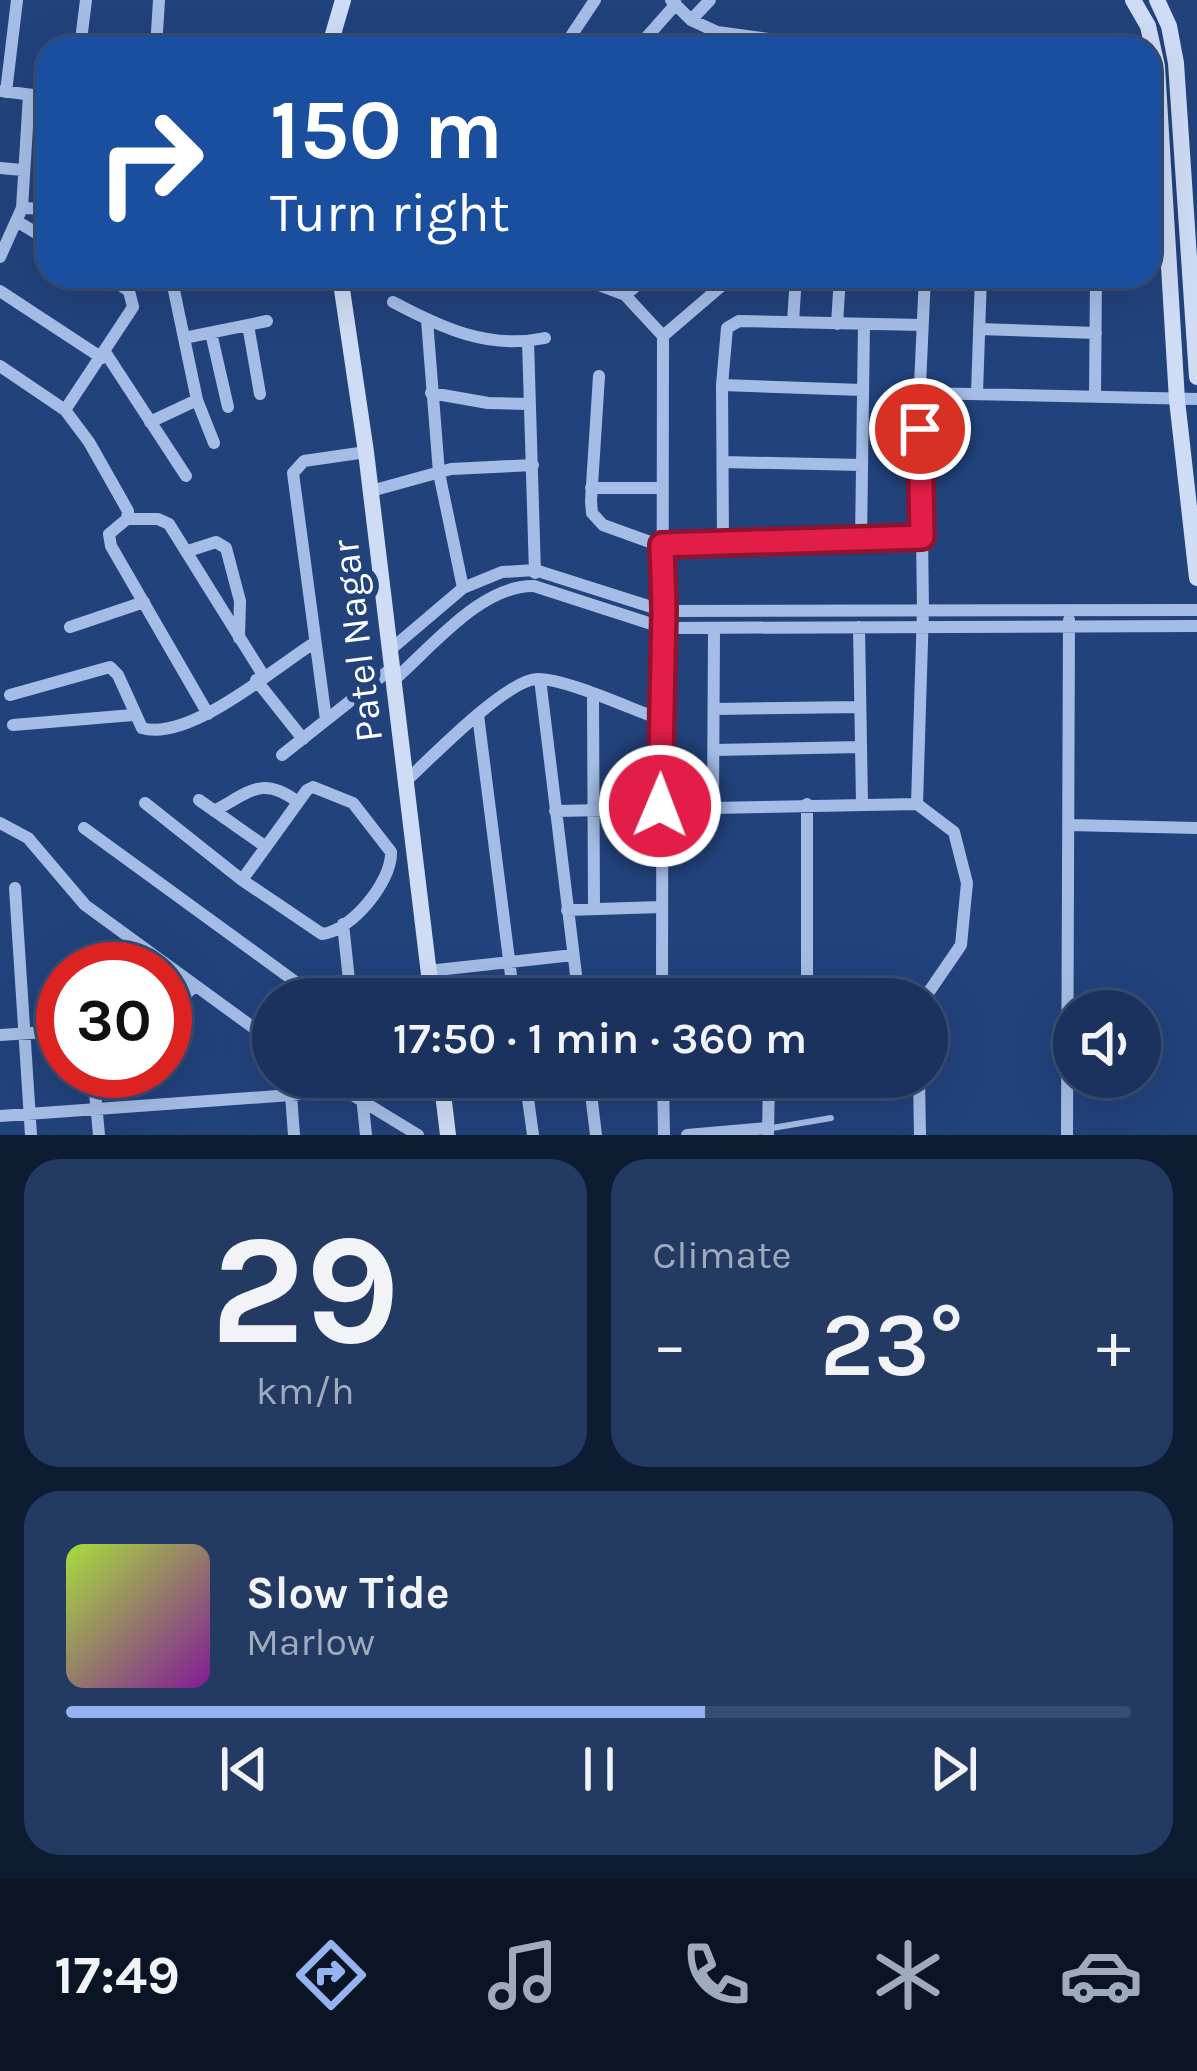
<!DOCTYPE html>
<html lang="en">
<head>
<meta charset="utf-8">
<style>
  body { margin:0; font-family:Karla,sans-serif; background:#233a63; color:#f1f3f6; height:100vh; display:flex; flex-direction:column; font-size:45px; white-space:nowrap }
  * { box-sizing:border-box; margin:0 }
  p { font-size:39px; color:#9faabc }
  .icon { flex:none; width:66px; height:66px; fill:none; stroke:currentColor; stroke-width:2; stroke-linecap:round; stroke-linejoin:round }
  .map { position:relative; height:1135px; overflow:hidden }
  .drawer { display:flex; flex-direction:column; gap:24px; padding:24px; background:#0e1c33; flex:1 }
  .drawer>* { flex:none }
  .hud { position:absolute; left:36px; top:36px; width:1125px; height:252px; border-radius:36px; box-shadow:0 12px 48px #0002,0 0 0 3px #384d72; background:#1a4fa0; color:#fff; overflow:hidden }
  .tools { position:absolute; left:1053px; top:990px; display:grid; gap:24px }
  .tools a { display:grid; place-items:center; width:108px; height:108px; border-radius:50%; background:#1a325d; box-shadow:0 12px 48px #0002,0 0 0 3px #384d72; font-size:60px }
  .speed { position:absolute; left:36px; top:942px; display:flex; gap:24px; font-size:60px; font-weight:700; text-align:center }
  .speed>* { display:grid; place-content:center; width:156px; height:156px; border-radius:50%; background:#1a325d; box-shadow:0 12px 48px #0002,0 0 0 3px #384d72; line-height:1 }
  .speed .limit { border:18px solid #d22; background:#fff; color:#111 }
  .pin { position:absolute; display:grid; place-items:center; width:102px; height:102px; color:#fff; margin:-51px; border:6px solid #fff; border-radius:50%; box-shadow:0 3px 12px #0007 }
  .me { position:absolute; width:132px; margin:-66px; rotate:1deg; stroke-linejoin:round; filter:drop-shadow(0 0 9px #0008) }
  .turn { display:flex; align-items:center; gap:42px; height:252px; padding:0 36px; font-size:54px }
  .turn .icon { width:156px; height:156px; stroke-width:2.5 }
  .turn b { display:block; font-size:84px; line-height:102px }
  .big { font-size:90px; font-weight:600; line-height:1.1 }
  .drawer .widget { flex:1; display:flex; flex-direction:column; justify-content:center; gap:18px; min-width:0; padding:0 42px; border-radius:36px; background:#233a63 }
  .drawer .dial { align-items:center; gap:0 }
  .dial b { font-size:156px; line-height:1 }
  .song { display:flex; align-items:center; gap:36px }
  .cover { width:144px; height:144px; border-radius:18px; background:linear-gradient(135deg,hsl(80 70% 55%),hsl(290 70% 35%)) }
  .played { height:12px; border-radius:6px; background:linear-gradient(90deg,#95b2f1 60%,#384d72 60%) }
  .keys { display:flex; justify-content:space-around; direction:ltr }
  .heat { display:flex; justify-content:space-between; align-items:center; font-size:66px; direction:ltr }
  .drawer .tiles { flex:1; display:grid; gap:24px; grid-template-columns:1fr 1fr }
  .widget:last-child { grid-column:span 2 }
  .trip { position:absolute; left:252px; top:978px; width:696px; height:120px; border-radius:60px; background:#1a325d; box-shadow:0 12px 48px #0002,0 0 0 3px #384d72; font-weight:600; line-height:120px; text-align:center }
  .dock { display:flex; height:192px; justify-content:space-around; align-items:center; background:#0a1425; color:#9faabc }
  .dock .icon { width:84px; height:84px }
  .dock .active { color:#95b2f1 }
  .dock b { font-size:54px; color:#f1f3f6 }
  .map>svg:first-child { display:block }
</style>
</head>
<body>
<div class="map">
<svg width="1197" height="1135" viewBox="0 0 1197 1135">
  <rect width="100%" height="100%" fill="#22427c"/>
  <g fill="none" stroke-linecap="round" stroke-linejoin="round">
    <path stroke="#a5bde6" stroke-width="6" d="M 772,1128 L 831,1118"/>
    <path stroke="#a5bde6" stroke-width="12" d="M 671,0 L 691,20 L 717,32 L 834,48
      M 691,20 L 710,0
      M 80,48 L 86,0
      M 156,48 L 159,0
      M 446,48 L 453,42 L 503,48
      M 563,48 L 595,0
      M 637,48 L 676,4
      M 2,91 L 48,97
      M 6,92 L 17,0
      M 0,168 L 22,170
      M 22,208 L 48,209
      M 18,222 L 48,240
      M 0,257 L 22,208 L 29,95
      M 171,276 L 197,400 L 214,443
      M 575,276 L 625,295 L 663,336 L 662,999
      M 0,291 L 102,358
      M 625,295 L 648,276
      M 393,302 C 442,328 489,350 545,338
      M 427,320 L 439,473 L 463,588
      M 793,322 L 796,276
      M 837,324 L 840,276
      M 248,325 L 260,394
      M 979,329 L 1096,333
      M 211,333 L 228,407
      M 663,336 L 733,276
      M 184,338 L 267,321
      M 528,341 L 535,573
      M 105,352 L 186,476
      M 0,366 L 65,410 L 89,442 L 128,511 L 127,519 L 109,534 L 111,546 L 208,714
      M 599,376 L 591,501 L 592,513 L 603,525 L 661,546 L 922,537
      M 722,385 L 862,390
      M 431,393 L 488,403 L 530,404
      M 920,393 L 1197,399
      M 977,393 L 981,276
      M 1095,397 L 1096,276
      M 65,410 L 133,307 L 129,291 L 107,276
      M 150,422 L 197,400
      M 723,462 L 862,465
      M 591,488 L 663,488
      M 371,491 L 451,469 L 533,465
      M 127,519 L 158,519 L 169,524 L 263,675
      M 861,541 L 864,324
      M 723,542 L 722,385 L 727,328 L 739,321 L 922,325
      M 188,551 L 216,542 L 226,548 L 240,601 L 239,638
      M 70,627 L 144,602
      M 859,627 L 862,804
      M 390,650 L 463,588 L 502,572 L 535,570 L 664,611 L 1197,610
      M 540,679 L 579,999
      M 256,680 L 303,739
      M 394,680 C 432,647 481,585 534,586 L 664,628 L 1197,626
      M 10,695 L 110,667 L 118,675 L 142,728 C 189,742 273,669 314,643
      M 593,696 L 594,909
      M 715,709 L 860,707
      M 478,715 L 514,999
      M 326,720 L 293,473 L 304,461 L 366,452
      M 13,725 L 133,715
      M 714,750 L 861,747
      M 282,755 L 392,668
      M 406,781 C 430,759 508,678 538,679 C 567,679 631,709 662,720
      M 199,800 L 266,847
      M 145,803 L 242,880 L 322,934 C 351,931 392,882 391,852 L 353,803 L 313,787 L 307,790 L 242,880
      M 917,804 L 923,609 L 920,385 L 925,276
      M 713,806 L 714,630
      M 214,811 C 250,792 262,775 298,802
      M 555,811 L 917,804 L 954,832 L 967,883 L 961,945 L 924,999
      M 0,823 L 28,838 L 85,905 L 273,1042
      M 1069,825 L 1197,828
      M 84,828 L 319,999
      M 15,888 L 31,1135
      M 567,910 L 661,907
      M 343,924 L 351,999
      M 84,961 L 84,969
      M 428,971 L 573,955
      M 807,999 L 807,804
      M 165,1012 L 194,987
      M 0,1035 L 63,1031
      M 93,1071 L 99,1135
      M 323,1077 L 418,1135
      M 360,1077 L 366,1135
      M 525,1077 L 533,1135
      M 589,1077 L 596,1135
      M 663,1077 L 664,1135
      M 919,1077 L 920,1135
      M 291,1095 L 294,1135
      M 0,1116 L 291,1095 L 339,1088
      M 768,1134 L 769,1077
      M 687,1135 L 768,1128
      M 1067,1135 L 1069,620"/>
    <path stroke="#cfdcf5" stroke-width="16" d="M 1133,0 L 1148,26 L 1157,66 L 1177,400 L 1197,578
      M 1157,0 L 1169,26 L 1176,63 L 1197,377
      M 329,48 L 343,0
      M 340,276 L 366,452 L 432,999
      M 441,1077 L 448,1135"/>
  </g>
  <g fill="none" stroke-linecap="round" stroke-linejoin="round">
    <g stroke="#92132f" stroke-width="30">
      <path id="route" d="M 660,806 L 664,610 L 662,545 L 922,537 L 920,429"/>
    </g>
    <use href="#route" stroke="#e11d48" stroke-width="21"/>
  </g>
  <g text-anchor="middle" stroke-width="12" stroke-linejoin="round" paint-order="stroke">
    <g font-size="39" fill="#fff" stroke="#22427c">
      <text transform="translate(356 641) rotate(-97)" y="14">Patel Nagar</text>
    </g>
  </g>
</svg>
<div class="tools">
<a><svg class="icon" aria-label="sound" viewBox="0 0 24 24"><path d="M4 9h4l5-4v14l-5-4H4zM17 9q2 3 0 6"/></svg></a>
</div>
<div class="speed"><div class="limit">30</div></div>
<div class="pin" style="left:920px;top:429px;background:#d93025"><svg class="icon" aria-label="arrive" viewBox="0 0 24 24"><path d="M6 21V4h12l-3 4 3 4H6"/></svg></div>
<svg class="me" style="left:660px;top:806px" viewBox="-20 -20 40 40"><circle r="17" fill="#e11d48" stroke="#fff" stroke-width="3"/><path d="M0-11L8 9 0 5-8 9z" fill="#fff"/></svg>
<div class="trip">17:50 · 1 min · 360 m</div>
<div class="hud">
<div class="turn"><svg class="icon" aria-label="right" viewBox="0 0 24 24"><path d="M7 20v-9h11M14 6l5 5-5 5"/></svg><div><b>150 m</b>Turn right</div></div>
</div>
</div>
<section class="drawer">
<div class="tiles">
<div class="widget dial"><b>29</b><p>km/h</p></div>
<div class="widget"><p>Climate</p>
<div class="heat"><a>−</a><b class="big">23°</b><a>+</a></div>
</div>
<div class="widget">
<div class="song"><i class="cover"></i><div><b>Slow Tide</b><p>Marlow</p></div></div>
<div class="played"></div>
<div class="keys"><svg class="icon" aria-label="previous" viewBox="0 0 24 24"><path d="M18 5L8 12l10 7zM5 5v14"/></svg><svg class="icon" aria-label="pause" viewBox="0 0 24 24"><path d="M8 5v14M16 5v14"/></svg><svg class="icon" aria-label="next" viewBox="0 0 24 24"><path d="M6 5l10 7-10 7zM19 5v14"/></svg></div>
</div>
</div>
</section>
<nav class="dock">
<b>17:49</b>
<svg class="icon active" aria-label="directions" viewBox="0 0 24 24"><path d="M12 3l9 9-9 9-9-9zM9 14v-3h6M13 9l2 2-2 2"/></svg>
<svg class="icon" aria-label="music" viewBox="0 0 24 24"><path d="M9 18V5l10-2v13"/><circle cx="6" cy="18" r="3"/><circle cx="16" cy="16" r="3"/></svg>
<svg class="icon" aria-label="phone" viewBox="0 0 24 24"><path d="M5 4h4l2 5-3 2q2 4 5 5l2-3 5 2v4C11 20 4 13 5 4z"/></svg>
<svg class="icon" aria-label="climate" viewBox="0 0 24 24"><path d="M12 3v18M4 7l16 10M4 17L20 7"/></svg>
<svg class="icon" aria-label="car" viewBox="0 0 24 24"><path d="M5 17H2v-5l4-1 3-4h7l3 4 3 1v5h-3M9 17h6M6 11h13"/><circle cx="7" cy="17" r="2"/><circle cx="17" cy="17" r="2"/></svg>
</nav>
</body>
</html>
